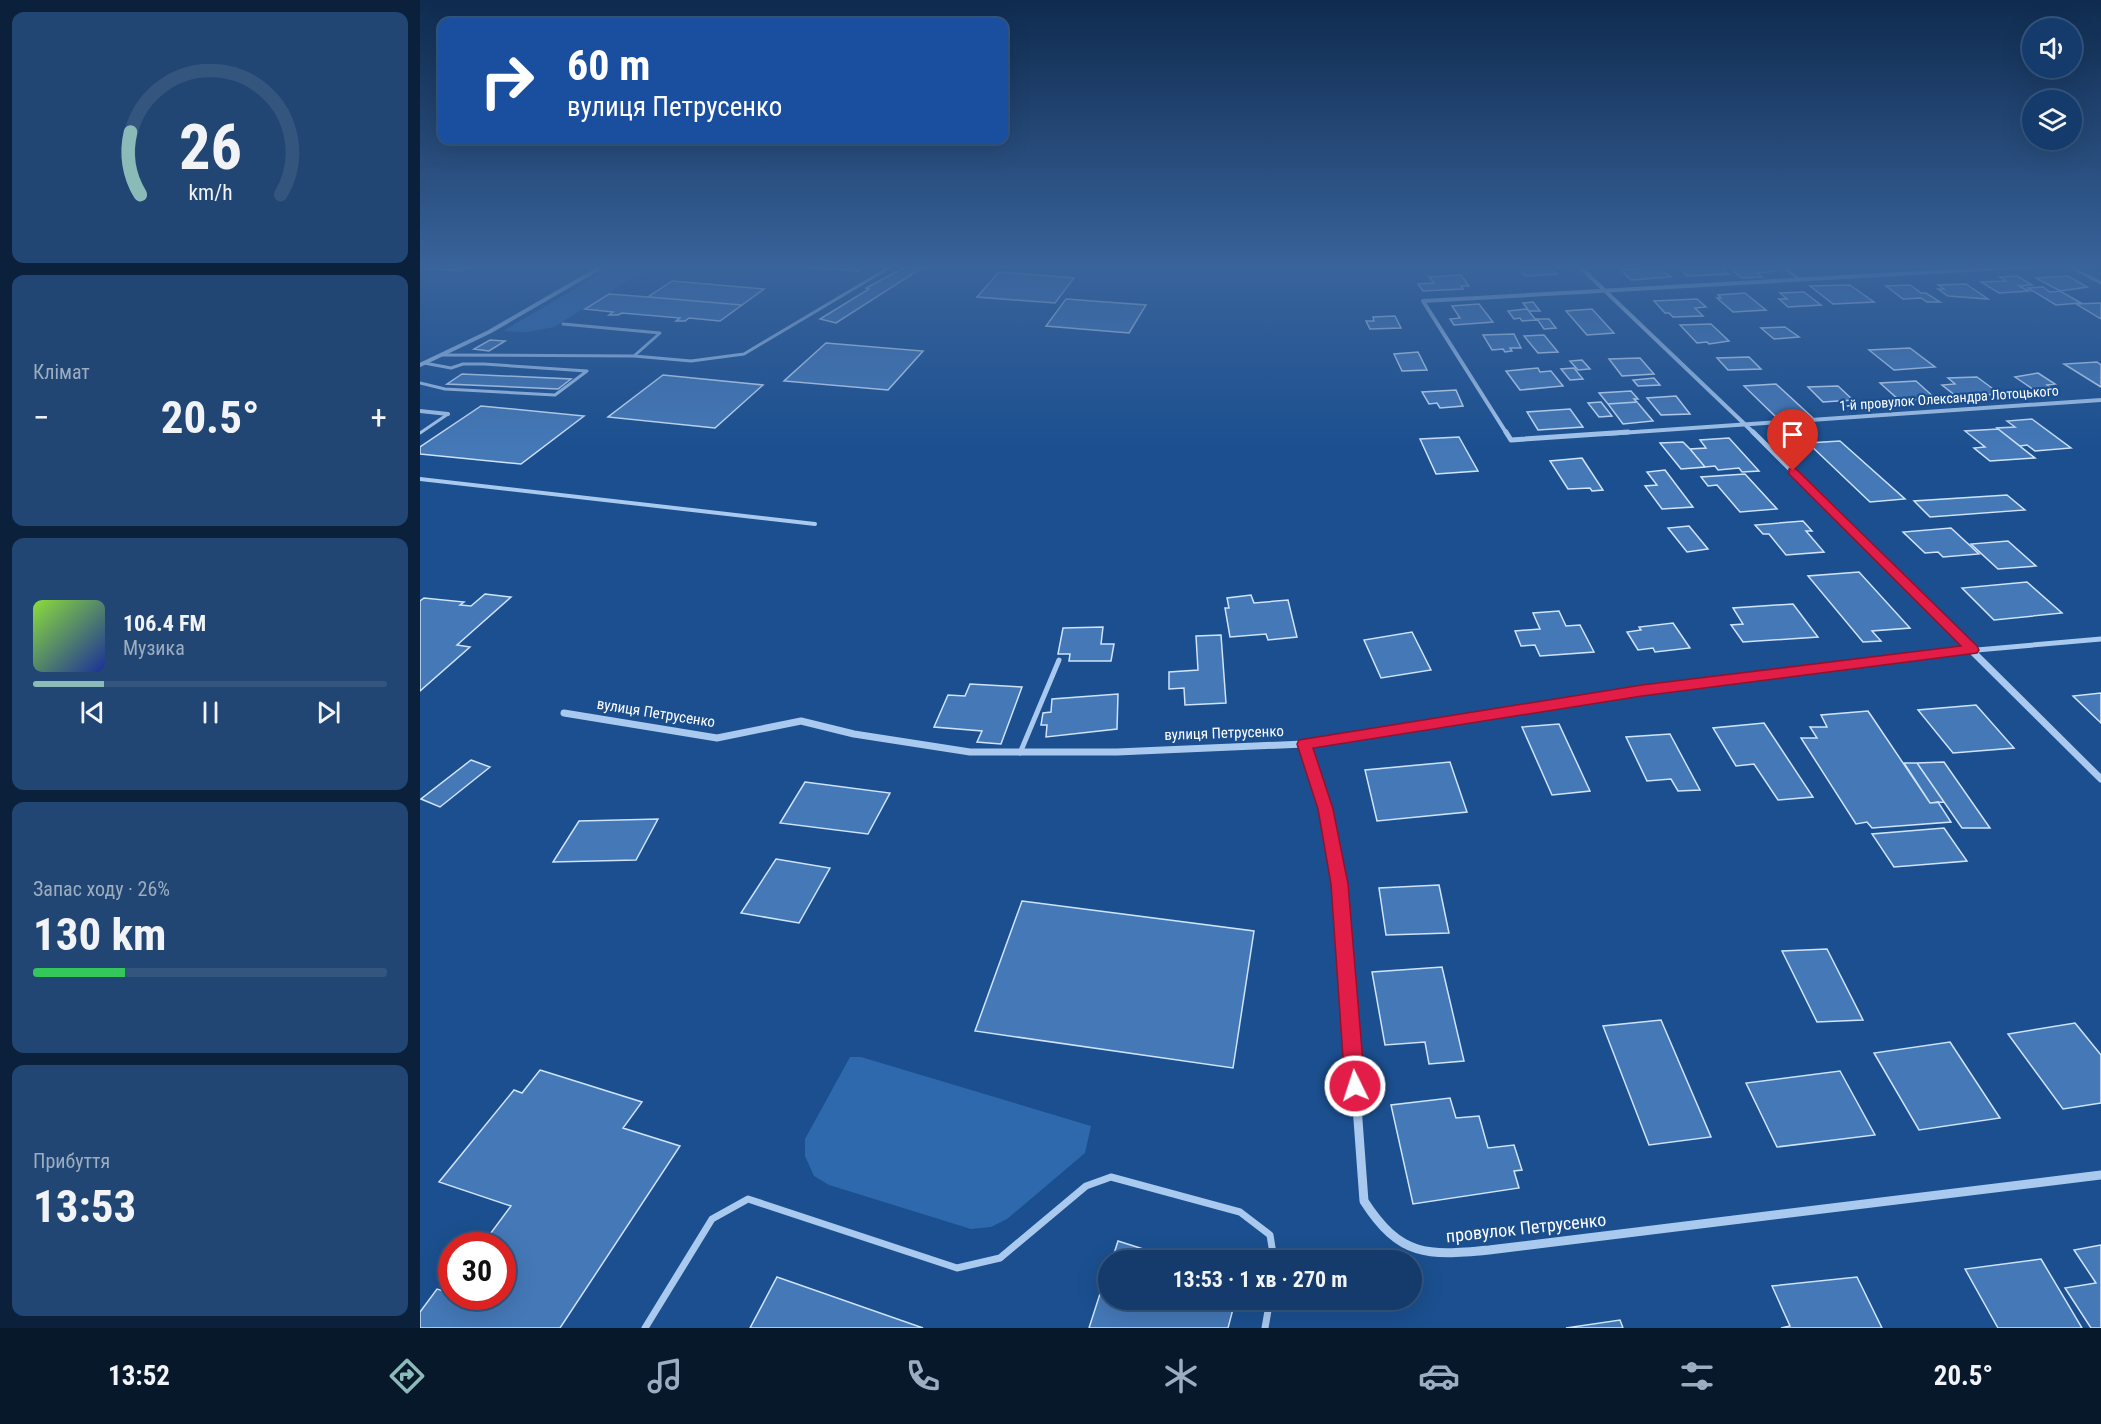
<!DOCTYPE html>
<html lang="uk">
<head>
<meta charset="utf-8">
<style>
  body { margin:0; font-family:"Roboto Condensed",sans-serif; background:#214673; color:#f1f3f6; height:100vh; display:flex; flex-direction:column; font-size:22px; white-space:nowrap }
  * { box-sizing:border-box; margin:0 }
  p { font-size:20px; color:#9dadc1 }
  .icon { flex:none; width:33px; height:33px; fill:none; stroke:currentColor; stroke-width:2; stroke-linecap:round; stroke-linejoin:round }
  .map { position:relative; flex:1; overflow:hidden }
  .drawer { display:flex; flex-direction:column; gap:12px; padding:12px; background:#0b203b; width:420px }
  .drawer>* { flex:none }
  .hud { position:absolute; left:18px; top:18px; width:570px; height:126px; border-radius:12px; box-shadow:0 6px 24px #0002,0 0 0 2px #33557e; background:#1a4fa0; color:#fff; overflow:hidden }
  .controls { position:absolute; left:1602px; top:18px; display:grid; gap:12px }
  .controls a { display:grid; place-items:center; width:60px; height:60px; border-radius:50%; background:#143b6b; box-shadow:0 6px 24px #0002,0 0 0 2px #33557e; font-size:30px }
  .speed { position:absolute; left:18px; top:1232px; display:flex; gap:12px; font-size:30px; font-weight:700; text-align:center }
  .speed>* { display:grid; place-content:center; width:78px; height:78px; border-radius:50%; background:#143b6b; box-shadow:0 6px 24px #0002,0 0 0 2px #33557e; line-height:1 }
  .speed .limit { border:9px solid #d22; background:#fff; color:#111 }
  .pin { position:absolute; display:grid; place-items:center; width:51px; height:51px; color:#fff; margin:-62px -26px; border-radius:50% 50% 50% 0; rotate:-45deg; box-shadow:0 0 6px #0007 }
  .pin .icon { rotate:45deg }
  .me { position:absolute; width:66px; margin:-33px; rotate:356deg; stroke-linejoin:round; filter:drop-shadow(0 0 4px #0008) }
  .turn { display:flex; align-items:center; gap:21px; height:126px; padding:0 30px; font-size:27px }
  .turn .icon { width:78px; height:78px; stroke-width:2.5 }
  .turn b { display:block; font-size:42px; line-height:51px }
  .big { font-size:45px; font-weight:700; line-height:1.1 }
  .drawer .tile { flex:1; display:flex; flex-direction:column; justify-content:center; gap:9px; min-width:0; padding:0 21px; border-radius:12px; background:#214673 }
  .drawer .dial { align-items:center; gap:0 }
  .dial svg { height:156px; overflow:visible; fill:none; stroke:#33557e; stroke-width:7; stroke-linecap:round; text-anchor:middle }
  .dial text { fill:#f1f3f6; stroke:none }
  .song { display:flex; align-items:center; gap:18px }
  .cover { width:72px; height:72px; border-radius:9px; background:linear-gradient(135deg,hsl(90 70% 55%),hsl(230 70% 35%)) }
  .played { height:6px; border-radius:3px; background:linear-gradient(90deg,#8bbbb9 20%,#33557e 20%) }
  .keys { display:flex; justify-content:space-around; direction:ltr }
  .heat { display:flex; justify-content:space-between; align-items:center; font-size:33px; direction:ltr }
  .charge { height:9px; border-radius:4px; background:linear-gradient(90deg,#34c759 26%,#33557e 0) }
  .trip { position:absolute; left:678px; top:1250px; width:324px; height:60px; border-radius:30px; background:#143b6b; box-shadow:0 6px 24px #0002,0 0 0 2px #33557e; font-weight:700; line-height:60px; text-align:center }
  .dock { display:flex; height:96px; justify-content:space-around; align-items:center; background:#08182b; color:#9dadc1 }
  .dock .icon { width:42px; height:42px }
  .dock .selected { color:#8bbbb9 }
  .dock b { font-size:27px; color:#f1f3f6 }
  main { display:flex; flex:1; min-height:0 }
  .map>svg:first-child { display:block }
</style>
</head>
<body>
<main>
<section class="drawer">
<div class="tile dial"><svg viewBox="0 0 100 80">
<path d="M14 69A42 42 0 1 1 86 69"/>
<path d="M14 69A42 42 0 0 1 9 37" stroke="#8bbbb9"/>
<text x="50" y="56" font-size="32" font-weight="700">26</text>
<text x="50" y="72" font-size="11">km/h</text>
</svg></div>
<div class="tile"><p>Клімат</p>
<div class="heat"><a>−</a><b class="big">20.5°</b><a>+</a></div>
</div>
<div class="tile">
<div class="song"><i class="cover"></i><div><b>106.4 FM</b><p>Музика</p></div></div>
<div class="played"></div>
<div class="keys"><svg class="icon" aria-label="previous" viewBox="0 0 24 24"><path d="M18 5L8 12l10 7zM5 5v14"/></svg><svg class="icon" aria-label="pause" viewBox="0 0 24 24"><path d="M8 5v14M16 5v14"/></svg><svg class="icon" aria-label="next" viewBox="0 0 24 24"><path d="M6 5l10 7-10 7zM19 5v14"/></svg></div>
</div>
<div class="tile"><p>Запас ходу · 26%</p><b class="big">130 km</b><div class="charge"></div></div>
<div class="tile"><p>Прибуття</p><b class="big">13:53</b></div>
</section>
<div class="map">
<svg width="1681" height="1328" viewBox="0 0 1681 1328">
  <rect width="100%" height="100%" fill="#1b4f8f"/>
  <path fill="#2e69ad" d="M 194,266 L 232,266 L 134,327 L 107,332 L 83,331 Z
    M 430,1057 L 441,1057 L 671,1126 L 665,1153 L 587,1219 L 571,1227 L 551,1229 L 409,1185 L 394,1176 L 385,1156 L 385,1139 Z"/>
  <path fill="#4478b7" stroke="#cfe3fa" stroke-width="1.5" d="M 0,266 L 50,266 L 41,271 L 0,268 Z
    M 368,266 L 445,266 L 438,271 Z
    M 487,266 L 505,266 L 416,323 L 400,319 L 449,289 L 446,288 Z
    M 1096,266 L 1128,266 L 1136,274 L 1106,276 Z
    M 1216,266 L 1239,266 L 1237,266 L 1251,277 L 1211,280 L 1201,270 L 1221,269 Z
    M 1257,266 L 1299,266 L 1309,274 L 1267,276 Z
    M 1316,266 L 1348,266 L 1356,271 L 1337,273 L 1342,277 L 1322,278 L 1311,269 L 1319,268 Z
    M 579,272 L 654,278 L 635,303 L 557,297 Z
    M 1041,275 L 1049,286 L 1041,286 L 1043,289 L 1003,291 L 998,284 L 1014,283 L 1009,277 Z
    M 1597,276 L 1612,285 L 1599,286 L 1609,291 L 1579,293 L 1561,282 L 1586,281 L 1580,277 Z
    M 1648,276 L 1667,287 L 1640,291 L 1616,278 Z
    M 252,281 L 344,289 L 322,305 L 228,297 Z
    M 1546,284 L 1568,299 L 1528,296 L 1518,289 L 1524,289 L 1518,285 Z
    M 1430,285 L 1454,302 L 1413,304 L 1390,286 Z
    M 1490,285 L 1501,293 L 1506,293 L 1520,302 L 1507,302 L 1501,298 L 1483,299 L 1466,286 Z
    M 1623,287 L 1630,292 L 1640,291 L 1661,303 L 1636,305 L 1608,288 Z
    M 1384,292 L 1401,305 L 1368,307 L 1359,299 L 1367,299 L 1360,293 Z
    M 1325,293 L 1346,310 L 1313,312 L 1297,298 L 1301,298 L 1298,295 Z
    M 189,294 L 228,297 L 322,305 L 300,321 L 269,318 L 265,321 L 256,321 L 260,318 L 202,313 L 198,315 L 189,315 L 193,312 L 165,309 Z
    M 646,299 L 726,305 L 709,333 L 626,326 Z
    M 1277,299 L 1286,307 L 1275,308 L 1283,316 L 1253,317 L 1249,313 L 1245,313 L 1234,301 Z
    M 1113,302 L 1120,311 L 1109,311 L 1103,303 Z
    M 1681,303 L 1681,319 L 1656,304 Z
    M 1059,304 L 1073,322 L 1034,325 L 1030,319 L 1040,318 L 1032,306 Z
    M 1107,309 L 1116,320 L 1102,321 L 1100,318 L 1094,319 L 1088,311 Z
    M 1172,309 L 1194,333 L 1167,335 L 1146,311 Z
    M 975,316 L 981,328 L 950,329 L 946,321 L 954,321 L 953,317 Z
    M 1117,319 L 1129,319 L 1136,328 L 1124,329 Z
    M 1291,324 L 1309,341 L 1289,344 L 1287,342 L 1277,343 L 1260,325 Z
    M 1365,327 L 1379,337 L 1354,339 L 1341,328 Z
    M 1094,334 L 1101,348 L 1090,348 L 1092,351 L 1085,352 L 1083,349 L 1072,350 L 1063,335 Z
    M 1124,335 L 1138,352 L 1118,353 L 1104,336 Z
    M 70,340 L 85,341 L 69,351 L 54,349 Z
    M 406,343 L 503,351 L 468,390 L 364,381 Z
    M 1490,348 L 1515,367 L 1474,370 L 1449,350 Z
    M 998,352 L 1007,370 L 982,371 L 974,354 Z
    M 1329,357 L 1341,369 L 1308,370 L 1297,358 Z
    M 1220,358 L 1234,374 L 1202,376 L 1189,359 Z
    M 1162,360 L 1170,369 L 1158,370 L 1150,361 Z
    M 1677,362 L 1681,365 L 1681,387 L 1644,364 Z
    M 1118,368 L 1120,372 L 1131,371 L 1143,386 L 1100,390 L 1086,371 Z
    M 1154,368 L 1163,379 L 1150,380 L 1141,369 Z
    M 1618,373 L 1635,384 L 1627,385 L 1635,391 L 1617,392 L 1595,377 Z
    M 42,374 L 151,379 L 138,389 L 27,384 Z
    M 243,375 L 343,385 L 295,428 L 188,417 Z
    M 1557,377 L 1580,394 L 1536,396 L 1522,385 L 1535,384 L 1528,378 Z
    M 1234,378 L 1240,385 L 1218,386 L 1213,380 Z
    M 1496,381 L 1516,399 L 1479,400 L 1460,383 Z
    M 1356,384 L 1392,417 L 1358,419 L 1324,386 Z
    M 1418,386 L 1433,400 L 1403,402 L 1388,387 Z
    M 1036,390 L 1043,406 L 1020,408 L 1017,403 L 1009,404 L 1002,392 Z
    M 1211,391 L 1218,399 L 1214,399 L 1217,402 L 1188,404 L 1179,393 Z
    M 1256,396 L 1270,414 L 1241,415 L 1227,398 Z
    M 1181,402 L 1192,416 L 1179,417 L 1168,403 Z
    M 1217,402 L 1233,421 L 1203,424 L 1188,404 Z
    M 61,406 L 164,416 L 101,464 L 0,454 L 0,447 Z
    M 1150,409 L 1163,427 L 1118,430 L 1107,412 Z
    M 1612,419 L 1651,448 L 1615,451 L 1607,445 L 1600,446 L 1577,428 L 1595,427 L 1587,421 Z
    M 1578,429 L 1615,458 L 1570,461 L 1554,448 L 1565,447 L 1545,431 Z
    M 1039,437 L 1058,471 L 1016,474 L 1000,439 Z
    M 1309,438 L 1339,471 L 1322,472 L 1319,468 L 1298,470 L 1295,466 L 1285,467 L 1270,449 L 1286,448 L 1280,440 Z
    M 1420,441 L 1485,499 L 1450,502 L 1388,443 Z
    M 1263,442 L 1270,449 L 1285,467 L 1261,469 L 1240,443 Z
    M 1162,458 L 1183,490 L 1172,491 L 1170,488 L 1148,489 L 1130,461 Z
    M 1245,470 L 1273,507 L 1242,509 L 1225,486 L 1237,485 L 1227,472 Z
    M 1325,474 L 1357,509 L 1320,512 L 1297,485 L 1288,486 L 1281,477 Z
    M 1587,495 L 1605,510 L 1510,517 L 1494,501 Z
    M 1383,521 L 1392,531 L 1386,531 L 1404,552 L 1366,555 L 1349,534 L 1343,534 L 1335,525 Z
    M 1269,526 L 1288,549 L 1267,552 L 1248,528 Z
    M 1531,528 L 1559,554 L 1523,557 L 1518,552 L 1505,553 L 1483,532 Z
    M 1588,541 L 1616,566 L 1578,569 L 1551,544 Z
    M 1439,572 L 1490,628 L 1452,631 L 1461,641 L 1443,642 L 1388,576 Z
    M 1607,582 L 1642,613 L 1574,620 L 1542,588 Z
    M 65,594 L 91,597 L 37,645 L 50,647 L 0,691 L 0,601 L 4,598 L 44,602 L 40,605 L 51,606 Z
    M 831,595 L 834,603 L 868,600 L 877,637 L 848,640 L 846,634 L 810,637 L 805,608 L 809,608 L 807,598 Z
    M 1373,604 L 1398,637 L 1323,642 L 1311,625 L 1323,624 L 1313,608 Z
    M 1139,611 L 1146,626 L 1160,625 L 1174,652 L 1120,656 L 1115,645 L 1101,646 L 1095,631 L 1120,629 L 1113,613 Z
    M 1253,623 L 1270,648 L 1235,652 L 1233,648 L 1218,650 L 1207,632 L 1221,630 L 1219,627 Z
    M 683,627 L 681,644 L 694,644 L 691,661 L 649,661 L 650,654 L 638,654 L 643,628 Z
    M 992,632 L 1011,670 L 961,678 L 944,640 Z
    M 801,635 L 806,703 L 765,705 L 764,688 L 749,689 L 749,672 L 778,670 L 776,636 Z
    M 550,684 L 602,687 L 581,744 L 557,742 L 562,731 L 514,727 L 528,695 L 545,696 Z
    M 1681,693 L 1681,723 L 1653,696 Z
    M 698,694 L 697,729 L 626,737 L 627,725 L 621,725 L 623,713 L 631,712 L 632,699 Z
    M 1556,705 L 1594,748 L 1533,753 L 1498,710 Z
    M 1448,711 L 1510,803 L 1518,802 L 1531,822 L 1452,828 L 1447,822 L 1436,824 L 1381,738 L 1397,738 L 1390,727 L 1407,727 L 1401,715 Z
    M 1344,723 L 1393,797 L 1358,800 L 1334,764 L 1316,766 L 1293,728 Z
    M 1139,724 L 1170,791 L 1132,795 L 1102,727 Z
    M 1250,734 L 1280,790 L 1258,791 L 1251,779 L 1227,781 L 1206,737 Z
    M 51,760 L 70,767 L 20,807 L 1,799 Z
    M 1030,762 L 1047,812 L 957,821 L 945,770 Z
    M 1524,762 L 1570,828 L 1542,828 L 1497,763 Z
    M 1484,763 L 1497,763 L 1524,802 L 1510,803 Z
    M 385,782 L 470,793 L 448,834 L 360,823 Z
    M 238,819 L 216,860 L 133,862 L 159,821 Z
    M 1524,828 L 1547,861 L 1474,867 L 1452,834 Z
    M 356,859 L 410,868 L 379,923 L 321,913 Z
    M 1019,885 L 1029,933 L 966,935 L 959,888 Z
    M 602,901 L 834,931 L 813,1068 L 555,1031 Z
    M 1407,949 L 1443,1020 L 1397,1022 L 1362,951 Z
    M 1022,967 L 1044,1061 L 1009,1064 L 1005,1042 L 965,1045 L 952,972 Z
    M 1241,1020 L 1291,1137 L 1229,1145 L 1183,1026 Z
    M 1655,1023 L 1681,1055 L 1681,1103 L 1643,1109 L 1588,1034 Z
    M 1530,1042 L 1580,1118 L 1499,1130 L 1454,1053 Z
    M 120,1070 L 222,1102 L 203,1128 L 260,1146 L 140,1328 L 0,1328 L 0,1312 L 17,1289 L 27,1292 L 32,1286 L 32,1296 L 82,1296 L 82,1245 L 62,1245 L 91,1206 L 19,1182 L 94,1090 L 102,1093 Z
    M 1420,1071 L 1455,1135 L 1357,1147 L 1326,1083 Z
    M 1030,1098 L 1036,1118 L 1059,1116 L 1068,1148 L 1094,1145 L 1102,1170 L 1094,1171 L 1099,1188 L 993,1204 L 971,1105 Z
    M 698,1241 L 758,1260 L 692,1260 Z
    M 1681,1245 L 1681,1328 L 1671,1328 L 1645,1288 L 1676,1283 L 1654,1250 Z
    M 1621,1259 L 1662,1328 L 1578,1328 L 1545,1269 Z
    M 688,1269 L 688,1299 L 785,1299 L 813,1309 L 808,1328 L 669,1328 Z
    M 357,1277 L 503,1328 L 330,1328 Z
    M 1437,1277 L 1462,1328 L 1361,1328 L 1370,1326 L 1352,1286 Z
    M 1200,1320 L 1203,1328 L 1146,1328 Z"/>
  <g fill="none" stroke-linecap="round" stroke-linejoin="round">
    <path stroke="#a9c9ee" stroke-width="3" d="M 1361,266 L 1379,279
      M 1649,266 L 1681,283
      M 143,324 L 240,333 L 214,356
      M 22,355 L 214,356 L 271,361 L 324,354 L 472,266
      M 0,383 L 25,389 L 135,395 L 167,371 L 64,364 L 43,364 L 31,368 L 4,363
      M 0,433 L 28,414"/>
    <path stroke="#a9c9ee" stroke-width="4" d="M 0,479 L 395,524"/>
    <path stroke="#a9c9ee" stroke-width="5" d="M 600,753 L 639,660"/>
    <path stroke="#a9c9ee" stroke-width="7" d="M 225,1328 L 292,1219 L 328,1199 L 537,1268 L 580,1258 L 666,1186 L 691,1177 L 820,1212 L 850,1235 L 854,1260
      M 845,1328 L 850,1299"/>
    <path stroke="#a9c9ee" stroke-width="4" d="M 1159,266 L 1335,434
      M 0,365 L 69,332 L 183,266
      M 0,411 L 28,414
      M 1087,434 L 1003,301 L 1618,266
      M 1185,434 L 1681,400"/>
    <path stroke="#a9c9ee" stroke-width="5" d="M 1086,432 L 1091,440 L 1208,432
      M 1333,432 L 1556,654
      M 1511,654 L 1681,639"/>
    <path stroke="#a9c9ee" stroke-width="7" d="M 1554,653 L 1681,779
      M 144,713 L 297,738 L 381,721 L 434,734 L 550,752 L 697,752 L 884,744 L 1222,691 L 1523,653
      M 884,744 L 906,809 L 920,884 L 925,945"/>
    <path stroke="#a9c9ee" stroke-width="9" d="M 925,944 L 944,1201 C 980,1257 1007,1256 1069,1250 L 1681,1175"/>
  </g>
  <linearGradient id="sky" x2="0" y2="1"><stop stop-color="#0f2b4f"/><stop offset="0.59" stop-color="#39639b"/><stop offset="1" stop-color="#39639b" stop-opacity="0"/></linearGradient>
  <rect width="1681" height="452" fill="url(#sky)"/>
  <path fill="#e11d48" stroke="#92132f" stroke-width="1.5" d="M 1373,468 L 1376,469 L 1557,646 L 1559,650 L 1557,653 L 1222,696 L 893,748 L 913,809 L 928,884 L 945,1086 L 942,1093 L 935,1096 L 928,1093 L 925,1086 L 911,884 L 898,809 L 877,744 L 879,740 L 1222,685 L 1541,646 L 1369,474 L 1369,469 Z"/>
  <g text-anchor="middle" stroke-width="4.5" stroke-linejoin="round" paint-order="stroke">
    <g font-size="14" fill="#fff" stroke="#1b4f8f">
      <text transform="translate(1529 398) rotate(-4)" y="5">1-й провулок Олександра Лотоцького</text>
    </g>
    <g font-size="15" fill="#fff" stroke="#1b4f8f">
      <text transform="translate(236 713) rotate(9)" y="5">вулиця Петрусенко</text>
      <text transform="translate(804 733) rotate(-2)" y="5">вулиця Петрусенко</text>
    </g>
    <g font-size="18" fill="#fff" stroke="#1b4f8f">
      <text transform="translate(1106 1228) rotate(-6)" y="6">провулок Петрусенко</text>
    </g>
  </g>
</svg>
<div class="controls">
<a><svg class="icon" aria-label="sound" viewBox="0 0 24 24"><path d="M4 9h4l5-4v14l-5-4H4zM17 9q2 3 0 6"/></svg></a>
<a><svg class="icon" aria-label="layers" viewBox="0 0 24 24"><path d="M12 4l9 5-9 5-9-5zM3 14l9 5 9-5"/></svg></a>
</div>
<div class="speed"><div class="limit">30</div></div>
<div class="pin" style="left:1373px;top:471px;background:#d93025"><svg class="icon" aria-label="arrive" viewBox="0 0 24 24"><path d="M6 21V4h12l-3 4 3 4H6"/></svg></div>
<svg class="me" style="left:935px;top:1086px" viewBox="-20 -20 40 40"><circle r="17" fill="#e11d48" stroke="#fff" stroke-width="3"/><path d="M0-11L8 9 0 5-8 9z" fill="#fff"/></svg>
<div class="trip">13:53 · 1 хв · 270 m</div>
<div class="hud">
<div class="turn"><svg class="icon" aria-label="right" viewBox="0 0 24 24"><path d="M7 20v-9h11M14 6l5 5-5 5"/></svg><div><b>60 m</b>вулиця Петрусенко</div></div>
</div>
</div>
</main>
<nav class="dock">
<b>13:52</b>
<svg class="icon selected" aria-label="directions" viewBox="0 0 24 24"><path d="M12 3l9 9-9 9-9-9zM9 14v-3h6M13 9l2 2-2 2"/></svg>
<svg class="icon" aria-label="music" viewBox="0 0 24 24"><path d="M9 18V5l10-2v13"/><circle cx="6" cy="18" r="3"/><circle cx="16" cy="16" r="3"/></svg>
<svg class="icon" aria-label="phone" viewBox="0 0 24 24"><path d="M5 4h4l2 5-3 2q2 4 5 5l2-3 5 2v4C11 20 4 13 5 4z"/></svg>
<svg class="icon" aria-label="climate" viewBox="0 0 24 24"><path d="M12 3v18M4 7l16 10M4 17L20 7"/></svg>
<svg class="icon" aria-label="car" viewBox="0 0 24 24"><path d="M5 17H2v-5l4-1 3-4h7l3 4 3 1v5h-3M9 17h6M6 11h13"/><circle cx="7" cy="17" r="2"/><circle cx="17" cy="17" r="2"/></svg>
<svg class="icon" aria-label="filters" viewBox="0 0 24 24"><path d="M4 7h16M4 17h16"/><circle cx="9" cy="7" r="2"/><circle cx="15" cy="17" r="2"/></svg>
<b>20.5°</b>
</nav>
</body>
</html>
